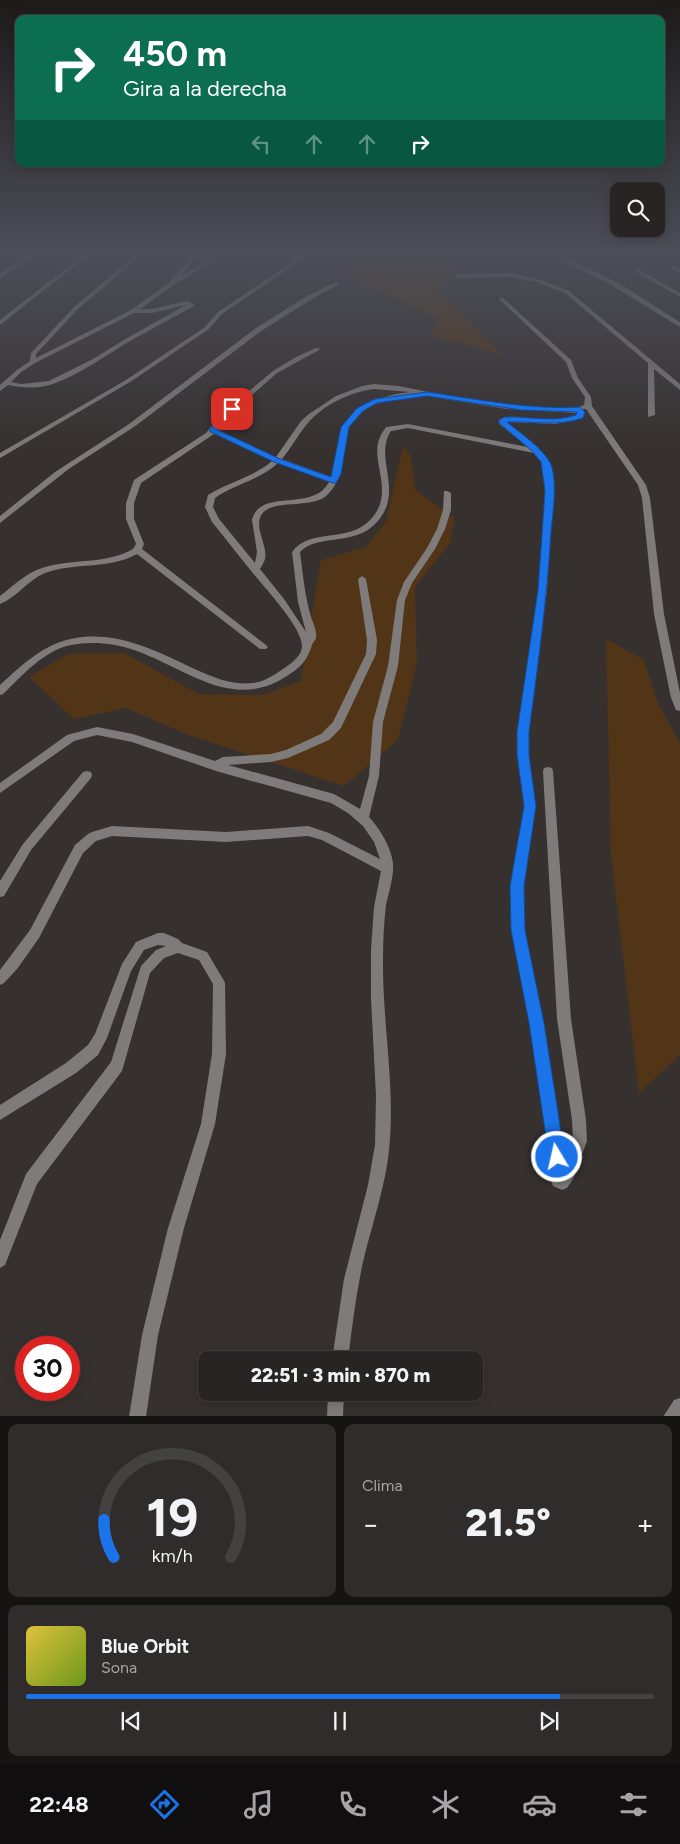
<!DOCTYPE html>
<html lang="es">
<head>
<meta charset="utf-8">
<style>
  body { margin:0; font-family:Figtree,sans-serif; background:#302c2b; color:#f1f3f6; height:100vh; display:flex; flex-direction:column; font-size:19px; white-space:nowrap }
  * { box-sizing:border-box; margin:0 }
  p { font-size:16px; color:#a5a4a6 }
  .icon { flex:none; width:28px; height:28px; fill:none; stroke:currentColor; stroke-width:2; stroke-linecap:round; stroke-linejoin:round }
  .map { position:relative; height:1416px; overflow:hidden }
  .drawer { display:flex; flex-direction:column; gap:8px; padding:8px; background:#161413; flex:1 }
  .drawer>* { flex:none }
  .banner { position:absolute; left:15px; top:15px; width:650px; height:152px; border-radius:10px; box-shadow:0 2px 12px #0003,0 0 0 1px #444141; background:#0b6e4f; color:#fff; overflow:hidden }
  .tools { position:absolute; left:610px; top:182px; display:grid; gap:10px }
  .tools a { display:grid; place-items:center; width:55px; height:55px; border-radius:10px; background:#282423; box-shadow:0 2px 12px #0003,0 0 0 1px #444141; font-size:25px }
  .speed { position:absolute; left:15px; top:1336px; display:flex; gap:10px; font-size:25px; font-weight:700; text-align:center }
  .speed>* { display:grid; place-content:center; width:65px; height:65px; border-radius:50%; background:#282423; box-shadow:0 2px 12px #0003,0 0 0 1px #444141; line-height:1 }
  .speed .limit { border:8px solid #d22; background:#fff; color:#111 }
  .pin { position:absolute; display:grid; place-items:center; width:42px; height:42px; color:#fff; margin:-21px; border-radius:10px; box-shadow:0 2px 8px #0006 }
  .me { position:absolute; width:55px; margin:-28px; rotate:351deg; stroke-linejoin:round; filter:drop-shadow(0 0 4px #0008) }
  .turn { display:flex; align-items:center; gap:18px; height:105px; padding:0 25px; font-size:22px }
  .turn .icon { width:65px; height:65px; stroke-width:2.5 }
  .turn b { display:block; font-size:35px; line-height:42px }
  .lanes { display:flex; align-items:center; height:48px; padding:0 25px; background:#0003; justify-content:center; gap:25px; direction:ltr }
  .lanes .off { opacity:.35 }
  .big { font-size:38px; font-weight:800; line-height:1.1 }
  .drawer .card { flex:1; display:flex; flex-direction:column; justify-content:center; gap:8px; min-width:0; padding:0 18px; border-radius:10px; background:#302c2b }
  .drawer .dial { align-items:center; gap:0 }
  .dial svg { height:130px; overflow:visible; fill:none; stroke:#444141; stroke-width:7; stroke-linecap:round; text-anchor:middle }
  .dial text { fill:#f1f3f6; stroke:none }
  .song { display:flex; align-items:center; gap:15px }
  .cover { width:60px; height:60px; border-radius:8px; background:linear-gradient(135deg,hsl(50 70% 55%),hsl(80 70% 35%)) }
  .played { height:5px; border-radius:2px; background:linear-gradient(90deg,#1a73e8 85%,#444141 85%) }
  .keys { display:flex; justify-content:space-around; direction:ltr }
  .heat { display:flex; justify-content:space-between; align-items:center; font-size:28px; direction:ltr }
  .drawer .tiles { flex:1; display:grid; gap:8px; grid-template-columns:1fr 1fr }
  .card:last-child { grid-column:span 2 }
  .trip { position:absolute; left:198px; top:1351px; width:285px; height:50px; border-radius:10px; background:#282423; box-shadow:0 2px 12px #0003,0 0 0 1px #444141; font-weight:800; line-height:50px; text-align:center }
  .tabs { display:flex; height:80px; justify-content:space-around; align-items:center; background:#100e0e; color:#a5a4a6 }
  .tabs .icon { width:35px; height:35px }
  .tabs .current { color:#1a73e8 }
  .tabs b { font-size:22px; color:#f1f3f6 }
  .map>svg:first-child { display:block }
</style>
</head>
<body>
<div class="map">
<svg width="680" height="1417" viewBox="0 0 680 1417">
  <rect width="100%" height="100%" fill="#36302f"/>
  <path fill="#523516" d="M 362,254 L 435,254 L 459,273 L 436,287 L 502,355 L 458,342 L 431,337 L 439,319 L 350,276 L 350,265 Z
    M 403,446 L 411,456 L 415,490 L 455,518 L 450,543 L 415,587 L 417,662 L 398,740 L 344,786 L 186,734 L 126,708 L 74,719 L 29,677 L 68,654 L 124,653 L 199,694 L 262,695 L 301,681 L 321,560 L 366,547 L 386,521 Z
    M 606,639 L 644,660 L 657,701 L 680,743 L 680,1055 L 639,1093 L 611,855 Z"/>
  <g fill="none" stroke-linecap="round" stroke-linejoin="round">
    <path fill="#7e7b7a" fill-rule="evenodd" d="M 29,254 L 35,254 L 0,279 L 0,274 Z
      M 84,254 L 90,254 L 0,325 L 0,320 Z
      M 137,254 L 143,254 L 79,308 L 36,354 L 36,358 L 131,310 L 170,282 L 193,254 L 199,254 L 181,276 L 219,254 L 225,254 L 175,284 L 140,309 L 152,309 L 187,301 L 194,304 L 194,306 C 173,318 151,329 130,341 C 105,356 80,374 53,384 C 38,389 23,388 8,385 L 0,391 L 0,385 L 17,370 L 30,361 L 31,353 L 75,306 ZM 186,305 L 127,338 L 93,359 L 49,381 L 21,384 L 11,382 L 21,372 L 35,363 L 134,313 L 152,313 Z
      M 300,254 L 306,254 L 293,266 L 222,314 L 209,329 L 130,382 L 0,458 L 0,453 L 126,380 L 205,327 L 218,312 L 289,264 Z
      M 560,257 C 604,271 642,298 680,322 L 680,327 L 606,282 L 558,260 L 557,259 Z
      M 674,266 L 680,269 L 680,273 L 671,268 Z
      M 638,269 L 680,293 L 680,297 L 636,272 L 635,271 Z
      M 510,273 L 541,280 L 569,291 L 680,384 L 680,390 L 654,369 L 655,415 L 648,417 L 648,363 L 565,293 L 537,282 L 510,277 L 458,278 L 455,276 L 458,274 Z
      M 336,282 L 339,284 L 338,285 L 312,299 L 261,331 L 134,427 L 70,468 L 0,523 L 0,516 L 55,472 L 129,424 L 256,328 L 307,296 Z
      M 502,297 L 571,360 L 578,378 L 591,397 L 592,406 L 646,485 L 650,498 L 664,614 L 680,693 L 680,711 L 676,710 L 671,698 L 654,614 L 642,498 L 638,485 L 586,409 L 583,409 L 585,413 L 583,418 L 572,421 L 555,424 L 506,422 L 538,447 L 549,462 L 553,491 L 547,590 L 528,732 L 528,755 L 535,805 L 523,886 L 524,929 L 544,1023 L 565,1164 L 573,1141 L 572,1120 L 557,1019 L 543,771 L 544,768 L 548,767 L 552,768 L 553,771 L 571,1019 L 586,1120 L 587,1141 L 573,1179 L 567,1188 L 562,1190 L 553,1186 L 551,1181 L 550,1157 L 530,1023 L 512,929 L 511,886 L 525,805 L 518,755 L 518,732 L 539,590 L 545,491 L 541,462 L 534,453 L 408,428 L 391,431 C 373,458 405,491 377,522 C 355,547 318,533 300,552 C 303,575 305,598 312,620 C 314,625 317,632 316,638 C 315,641 313,642 312,645 C 307,661 301,667 287,676 C 232,712 186,668 134,650 C 114,643 91,641 71,645 C 43,651 23,675 3,694 L 0,695 L 0,685 C 25,662 48,640 83,637 C 120,634 152,649 184,664 C 205,674 229,686 253,683 C 265,682 277,673 286,667 C 293,662 302,655 302,646 C 302,627 264,587 252,572 C 239,556 225,538 212,522 L 205,507 L 208,495 C 228,482 254,477 272,461 L 214,434 L 141,483 L 134,503 L 134,519 L 144,544 L 142,549 L 266,645 L 268,647 L 266,649 L 260,649 L 137,554 C 108,570 74,562 45,573 C 28,580 16,598 0,604 L 0,596 C 13,586 26,573 42,568 C 72,558 105,565 133,549 L 136,544 L 126,519 L 126,503 L 134,480 L 206,433 L 219,416 L 273,371 L 296,357 L 316,348 L 321,349 L 277,373 L 225,419 L 218,430 L 276,457 L 301,421 L 309,414 L 336,396 L 362,386 L 374,384 L 399,386 L 463,399 L 522,406 L 565,408 L 575,408 L 584,405 L 585,397 L 572,378 L 566,362 L 500,300 L 499,299 ZM 374,389 L 410,392 C 382,395 348,406 340,435 C 336,449 335,464 331,477 L 282,459 C 291,448 298,435 307,424 C 323,405 350,392 374,389 ZM 426,396 L 507,409 L 577,413 C 559,431 516,409 499,420 L 499,424 L 528,447 L 408,424 L 386,427 C 384,430 381,434 380,437 C 369,461 396,492 371,519 C 349,544 310,527 292,552 L 298,602 L 306,632 L 284,599 L 260,569 C 262,566 264,562 265,559 C 268,545 253,527 262,514 C 272,499 311,509 326,496 C 337,487 341,472 343,458 C 344,448 345,438 349,428 C 361,401 400,396 426,396 ZM 278,463 L 329,482 C 313,513 260,487 252,520 L 257,552 L 255,563 L 219,519 L 213,507 L 215,498 C 235,484 260,480 278,463 Z
      M 444,491 L 447,491 L 451,493 L 451,510 L 445,529 L 435,549 L 412,583 L 405,600 L 398,666 L 383,722 L 379,776 L 369,817 C 380,829 391,847 393,863 C 394,877 389,891 386,905 C 384,922 383,940 383,958 C 382,1025 397,1092 388,1159 C 383,1194 371,1228 363,1262 C 356,1294 352,1327 348,1360 L 332,1360 L 344,1279 L 368,1185 L 375,1145 L 376,1096 L 371,998 L 371,949 L 374,907 L 381,871 L 322,840 L 308,836 L 226,842 L 112,836 L 96,841 L 83,853 L 39,938 L 17,969 L 4,983 L 0,985 L 0,970 L 30,930 L 75,845 L 88,834 L 92,832 L 112,826 L 226,832 L 308,826 L 329,833 L 380,859 L 374,842 L 363,826 L 348,813 L 331,803 L 216,771 L 132,742 L 97,735 L 74,741 L 0,793 L 0,783 L 67,735 L 97,727 L 133,734 L 215,761 L 223,757 L 271,754 L 286,750 L 321,734 L 333,722 L 366,654 L 367,640 L 358,579 L 362,576 L 366,579 L 377,640 L 376,654 L 341,728 L 329,740 L 288,758 L 271,762 L 228,765 L 334,794 L 360,809 L 369,776 L 373,722 L 388,666 L 397,600 L 404,582 L 427,548 L 437,529 L 443,510 Z
      M 87,771 L 91,772 L 92,775 L 91,778 L 31,850 L 4,896 L 0,897 L 0,881 L 23,844 L 83,772 Z
      M 158,933 L 164,933 L 178,939 L 182,943 L 207,952 L 223,979 L 225,983 L 226,1054 L 215,1124 L 184,1228 L 158,1335 L 146,1417 L 129,1417 L 142,1335 L 168,1228 L 201,1124 L 212,1054 L 213,984 L 199,960 L 178,953 L 164,958 L 150,973 L 122,1071 L 37,1184 L 5,1265 L 0,1268 L 0,1240 L 26,1174 L 111,1062 L 141,966 L 156,950 L 166,946 L 158,945 L 144,950 L 131,971 L 107,1038 L 98,1055 L 76,1073 L 0,1120 L 0,1105 L 66,1063 L 88,1045 L 95,1034 L 122,964 L 136,942 Z
      M 328,1392 L 344,1392 L 343,1417 L 327,1417 Z
      M 680,1398 L 680,1417 L 663,1417 L 674,1400 Z"/>
  </g>
  <linearGradient id="sky" x2="0" y2="1"><stop stop-color="#1e1a1a"/><stop offset="0.56" stop-color="#4c4e58"/><stop offset="1" stop-color="#4c4e58" stop-opacity="0"/></linearGradient>
  <rect width="680" height="452" fill="url(#sky)"/>
  <path fill="#1a73e8" stroke="#114b97" d="M 427,392 C 477,399 529,410 580,407 L 585,412 L 583,418 C 557,427 533,421 507,422 C 520,433 547,451 552,467 C 557,487 553,511 551,532 C 547,599 538,665 529,732 L 529,755 L 536,806 L 524,886 L 525,930 L 544,1023 L 565,1157 L 563,1162 L 557,1165 L 551,1162 L 549,1157 L 529,1023 L 511,930 L 510,886 L 524,806 L 517,755 L 517,732 L 538,590 L 545,491 L 541,462 L 532,451 L 498,422 L 504,417 C 528,416 553,423 576,415 L 577,412 L 521,410 L 427,396 L 377,403 L 363,411 L 349,427 L 341,474 L 336,483 L 333,483 L 274,462 L 209,431 C 215,422 223,407 235,408 L 235,411 L 225,419 L 218,430 L 280,459 L 331,477 L 341,427 L 357,408 L 375,399 Z"/>
</svg>
<div class="tools">
<a><svg class="icon" aria-label="search" viewBox="0 0 24 24"><circle cx="10" cy="10" r="6"/><path d="M15 15l6 6"/></svg></a>
</div>
<div class="speed"><div class="limit">30</div></div>
<div class="pin" style="left:232px;top:409px;background:#d93025"><svg class="icon" aria-label="arrive" viewBox="0 0 24 24"><path d="M6 21V4h12l-3 4 3 4H6"/></svg></div>
<svg class="me" style="left:557px;top:1157px" viewBox="-20 -20 40 40"><circle r="17" fill="#1a73e8" stroke="#fff" stroke-width="3"/><path d="M0-11L8 9 0 5-8 9z" fill="#fff"/></svg>
<div class="trip">22:51 · 3 min · 870 m</div>
<div class="banner">
<div class="turn"><svg class="icon" aria-label="right" viewBox="0 0 24 24"><path d="M7 20v-9h11M14 6l5 5-5 5"/></svg><div><b>450 m</b>Gira a la derecha</div></div>
<div class="lanes"><svg class="icon off" aria-label="left" viewBox="0 0 24 24"><path d="M17 20v-9H6M10 6l-5 5 5 5"/></svg><svg class="icon off" aria-label="ahead" viewBox="0 0 24 24"><path d="M12 20V5M6 11l6-6 6 6"/></svg><svg class="icon off" aria-label="ahead" viewBox="0 0 24 24"><path d="M12 20V5M6 11l6-6 6 6"/></svg><svg class="icon" aria-label="right" viewBox="0 0 24 24"><path d="M7 20v-9h11M14 6l5 5-5 5"/></svg></div>
</div>
</div>
<section class="drawer">
<div class="tiles">
<div class="card dial"><svg viewBox="0 0 100 80">
<path d="M14 69A42 42 0 1 1 86 69"/>
<path d="M14 69A42 42 0 0 1 8 46" stroke="#1a73e8"/>
<text x="50" y="56" font-size="32" font-weight="700">19</text>
<text x="50" y="72" font-size="11">km/h</text>
</svg></div>
<div class="card"><p>Clima</p>
<div class="heat"><a>−</a><b class="big">21.5°</b><a>+</a></div>
</div>
<div class="card">
<div class="song"><i class="cover"></i><div><b>Blue Orbit</b><p>Sona</p></div></div>
<div class="played"></div>
<div class="keys"><svg class="icon" aria-label="previous" viewBox="0 0 24 24"><path d="M18 5L8 12l10 7zM5 5v14"/></svg><svg class="icon" aria-label="pause" viewBox="0 0 24 24"><path d="M8 5v14M16 5v14"/></svg><svg class="icon" aria-label="next" viewBox="0 0 24 24"><path d="M6 5l10 7-10 7zM19 5v14"/></svg></div>
</div>
</div>
</section>
<nav class="tabs">
<b>22:48</b>
<svg class="icon current" aria-label="directions" viewBox="0 0 24 24"><path d="M12 3l9 9-9 9-9-9zM9 14v-3h6M13 9l2 2-2 2"/></svg>
<svg class="icon" aria-label="music" viewBox="0 0 24 24"><path d="M9 18V5l10-2v13"/><circle cx="6" cy="18" r="3"/><circle cx="16" cy="16" r="3"/></svg>
<svg class="icon" aria-label="phone" viewBox="0 0 24 24"><path d="M5 4h4l2 5-3 2q2 4 5 5l2-3 5 2v4C11 20 4 13 5 4z"/></svg>
<svg class="icon" aria-label="climate" viewBox="0 0 24 24"><path d="M12 3v18M4 7l16 10M4 17L20 7"/></svg>
<svg class="icon" aria-label="car" viewBox="0 0 24 24"><path d="M5 17H2v-5l4-1 3-4h7l3 4 3 1v5h-3M9 17h6M6 11h13"/><circle cx="7" cy="17" r="2"/><circle cx="17" cy="17" r="2"/></svg>
<svg class="icon" aria-label="filters" viewBox="0 0 24 24"><path d="M4 7h16M4 17h16"/><circle cx="9" cy="7" r="2"/><circle cx="15" cy="17" r="2"/></svg>
</nav>
</body>
</html>
